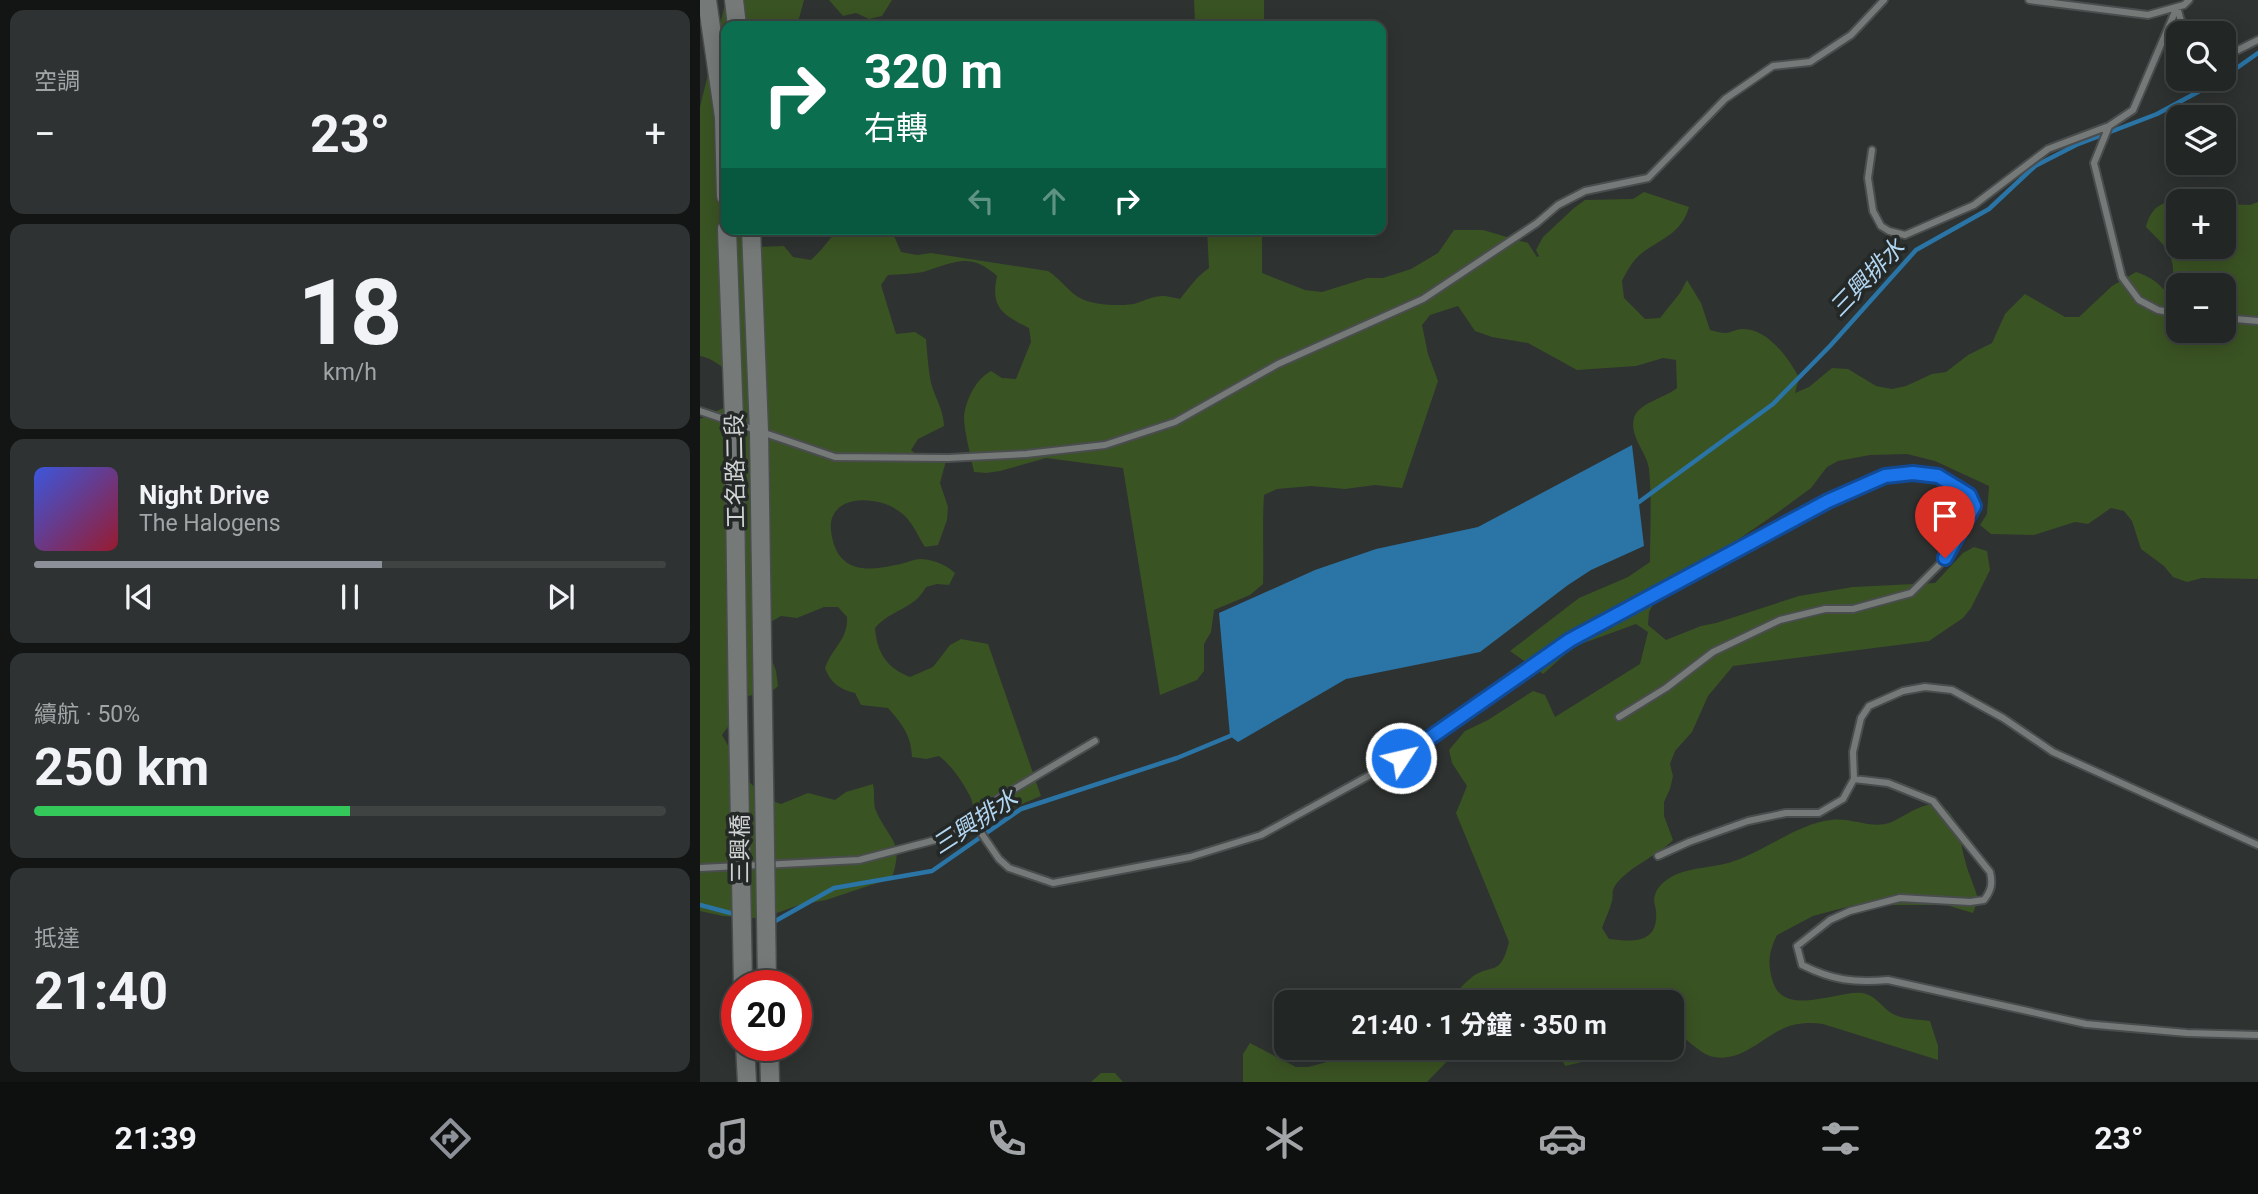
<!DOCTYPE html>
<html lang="zh-TW">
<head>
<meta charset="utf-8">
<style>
  body { margin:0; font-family:Roboto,"Noto Sans TC",sans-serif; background:#2e3232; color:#f1f3f6; height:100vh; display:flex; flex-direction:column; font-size:26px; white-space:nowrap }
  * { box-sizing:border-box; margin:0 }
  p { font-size:23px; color:#a2a5a7 }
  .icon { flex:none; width:38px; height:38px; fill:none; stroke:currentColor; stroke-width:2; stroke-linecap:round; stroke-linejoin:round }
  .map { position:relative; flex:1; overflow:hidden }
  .side { display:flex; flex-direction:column; gap:10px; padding:10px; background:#131514; width:700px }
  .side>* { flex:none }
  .banner { position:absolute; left:21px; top:21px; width:665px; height:214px; border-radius:14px; box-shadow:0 4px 18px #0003,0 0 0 2px #3f4342; background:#0b6e4f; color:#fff; overflow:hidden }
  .controls { position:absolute; left:1466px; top:21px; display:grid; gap:14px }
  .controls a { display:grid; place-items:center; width:70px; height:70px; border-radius:14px; background:#222625; box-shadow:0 4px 18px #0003,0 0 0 2px #3f4342; font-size:35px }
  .speed { position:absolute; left:21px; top:970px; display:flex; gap:14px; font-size:35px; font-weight:700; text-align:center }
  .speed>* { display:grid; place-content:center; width:91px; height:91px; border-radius:50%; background:#222625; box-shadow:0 4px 18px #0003,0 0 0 2px #3f4342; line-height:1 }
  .speed .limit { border:10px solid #d22; background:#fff; color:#111 }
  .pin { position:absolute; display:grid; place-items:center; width:60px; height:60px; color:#fff; margin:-72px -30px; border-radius:50% 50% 50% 0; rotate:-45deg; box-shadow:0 0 7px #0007 }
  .pin .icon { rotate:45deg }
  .me { position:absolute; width:77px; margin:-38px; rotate:55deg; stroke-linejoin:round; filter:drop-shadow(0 0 5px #0008) }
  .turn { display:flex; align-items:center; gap:24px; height:147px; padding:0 28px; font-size:32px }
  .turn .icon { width:91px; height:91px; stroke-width:2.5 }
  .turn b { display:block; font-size:49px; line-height:60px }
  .lanes { display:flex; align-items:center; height:66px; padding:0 28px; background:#0003; justify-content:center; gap:35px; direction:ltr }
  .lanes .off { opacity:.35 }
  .big { font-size:52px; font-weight:700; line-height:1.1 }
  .side .tile { flex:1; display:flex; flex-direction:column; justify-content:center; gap:10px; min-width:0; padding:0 24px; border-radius:14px; background:#2e3232 }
  .side .dial { align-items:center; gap:0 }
  .dial b { font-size:91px; line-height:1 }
  .song { display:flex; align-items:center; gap:21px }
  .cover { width:84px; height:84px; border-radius:10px; background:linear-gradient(135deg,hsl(230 70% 55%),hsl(350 70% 35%)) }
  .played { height:7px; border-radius:4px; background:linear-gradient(90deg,#8c9099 55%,#3f4342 55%) }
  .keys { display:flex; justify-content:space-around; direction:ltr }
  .heat { display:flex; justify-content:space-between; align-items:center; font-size:38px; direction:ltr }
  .charge { height:10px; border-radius:5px; background:linear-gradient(90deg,#34c759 50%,#3f4342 0) }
  .trip { position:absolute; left:574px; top:990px; width:410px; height:70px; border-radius:14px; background:#222625; box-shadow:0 4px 18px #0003,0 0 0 2px #3f4342; font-weight:700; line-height:70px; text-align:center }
  .dock { display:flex; height:112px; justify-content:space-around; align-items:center; background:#0e0f0f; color:#a2a5a7 }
  .dock .icon { width:49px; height:49px }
  .dock .active { color:#8c9099 }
  .dock b { font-size:32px; color:#f1f3f6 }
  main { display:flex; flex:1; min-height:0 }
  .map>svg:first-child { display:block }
</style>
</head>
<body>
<main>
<section class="side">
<div class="tile"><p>空調</p>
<div class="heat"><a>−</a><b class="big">23°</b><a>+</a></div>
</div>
<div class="tile dial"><b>18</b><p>km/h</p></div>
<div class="tile">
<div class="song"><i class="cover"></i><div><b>Night Drive</b><p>The Halogens</p></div></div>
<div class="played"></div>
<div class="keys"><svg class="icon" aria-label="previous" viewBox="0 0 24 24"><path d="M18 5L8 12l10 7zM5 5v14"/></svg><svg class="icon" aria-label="pause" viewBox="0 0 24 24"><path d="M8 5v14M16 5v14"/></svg><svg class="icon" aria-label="next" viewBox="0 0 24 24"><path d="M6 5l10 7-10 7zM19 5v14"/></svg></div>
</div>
<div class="tile"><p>續航 · 50%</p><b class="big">250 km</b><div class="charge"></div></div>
<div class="tile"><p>抵達</p><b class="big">21:40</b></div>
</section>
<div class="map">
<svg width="1558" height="1082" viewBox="0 0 1558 1082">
  <rect width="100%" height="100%" fill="#2e3231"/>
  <path fill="#3a5323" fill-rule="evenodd" d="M 26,0 L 104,0 L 97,26 L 26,26 L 26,229 L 45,229 L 55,247 L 84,246 L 93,257 L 111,260 L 121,250 L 138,229 L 186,229 L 195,238 L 201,252 L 217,255 L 231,253 L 348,271 C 361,279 369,293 382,299 C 392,305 426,307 437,303 C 446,300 453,296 463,296 C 468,296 474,298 480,299 C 490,287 496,277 509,268 L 507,229 L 562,229 L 562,273 L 605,290 L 622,292 L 667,278 L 683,278 L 711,269 L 738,253 L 754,230 L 783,230 L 828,243 L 837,257 L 839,256 L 836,250 L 843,237 L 874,208 L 885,200 L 933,199 L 944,192 L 989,207 C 982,233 962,238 942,253 C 933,260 927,271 922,281 L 924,298 L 945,319 L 960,318 L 980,293 L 987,280 L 1001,303 L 1010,330 C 1015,331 1021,333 1026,333 C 1032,332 1037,329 1042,329 C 1067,328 1089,358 1099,378 L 1095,393 L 1109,387 L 1132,368 L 1148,369 L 1176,386 L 1192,389 L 1206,386 L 1232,374 L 1246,372 L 1268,355 L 1292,343 L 1305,314 L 1325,294 L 1365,317 L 1379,317 L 1412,286 L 1436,272 C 1452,277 1460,284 1470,297 C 1470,288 1474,277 1473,269 C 1472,249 1458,240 1446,227 C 1450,210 1460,200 1479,202 L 1479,247 L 1524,247 L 1524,204 L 1550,205 L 1558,202 L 1558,579 L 1502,578 L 1487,582 L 1473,577 L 1464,566 L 1441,549 L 1432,521 L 1424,511 L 1411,508 L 1388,524 L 1375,522 L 1334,535 L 1291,534 L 1280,525 L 1287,514 L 1289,486 L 1235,461 L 1207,454 L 1170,455 L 1138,461 L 1127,467 L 1111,488 L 1077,513 L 1020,552 L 974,579 L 956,599 L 949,612 L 948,625 L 966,640 L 1001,626 L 1016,623 L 1099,596 L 1153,587 L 1235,583 L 1263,553 L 1274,547 L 1287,551 L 1290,570 L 1271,608 L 1263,618 L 1229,641 L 1033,666 L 1008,696 L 992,732 L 975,751 L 970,764 L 973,776 L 970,789 L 964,802 L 964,816 L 973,840 C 957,857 921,870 913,890 C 912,894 913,898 912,901 C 910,910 905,919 902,928 L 909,939 C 934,942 959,944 956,910 C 955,905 953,900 955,895 C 957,888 962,883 968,879 C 987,866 1013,869 1034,861 C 1067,850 1097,824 1131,820 C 1151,817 1170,829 1189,823 C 1203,818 1222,801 1238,805 C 1259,811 1260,843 1265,860 C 1268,874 1275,886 1278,900 L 1273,913 L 1246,905 L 1154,905 L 1113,916 L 1077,935 C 1069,952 1067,963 1073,982 C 1084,1018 1139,990 1162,993 C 1176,995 1182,1008 1193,1014 C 1205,1020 1218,1019 1230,1021 L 1238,1046 L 1238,1060 L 1123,1024 C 1108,1022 1094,1023 1080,1030 C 1059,1041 1037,1064 1010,1056 C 998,1052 985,1037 974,1030 L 971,1031 L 971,1003 L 746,1003 C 754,995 762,985 771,978 C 791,962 800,979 809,942 L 756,813 L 767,786 L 752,763 L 749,750 L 765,731 L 788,720 L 833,691 L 845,695 L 855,717 L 940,664 L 948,632 L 936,624 L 881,644 L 870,650 L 843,674 L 810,651 L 879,598 L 928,577 L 950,562 C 950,532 952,500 949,469 C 947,452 929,437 934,418 C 938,403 965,398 977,388 L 976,360 L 963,358 L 936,366 L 877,370 L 828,343 L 792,337 L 775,331 L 758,306 L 730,315 L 722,325 L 728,354 L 738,381 L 702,488 L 675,485 L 645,489 L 611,486 L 577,489 L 564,495 C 562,524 564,554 563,584 L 550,595 L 514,610 L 511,632 L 504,644 L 504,671 L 497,680 L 460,695 L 423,468 L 346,458 L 300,471 L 286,473 L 274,472 C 271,456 264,432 264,417 C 266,399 276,379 291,371 L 302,378 L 316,379 L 331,342 L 329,328 C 303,315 290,308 297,276 C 269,251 254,263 223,272 C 212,274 200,274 188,275 L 181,285 L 196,334 L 215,332 L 226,339 C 227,352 228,365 230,378 C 233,396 243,406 244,426 L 218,439 L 211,450 L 221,458 L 234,454 L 247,457 L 240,483 L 248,507 L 247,520 L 238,545 L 225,547 C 217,535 212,520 200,512 C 179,495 127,493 131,531 C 136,570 162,573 195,565 C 204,564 213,559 221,559 C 235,560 246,565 255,573 L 249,585 L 237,584 L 226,587 C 214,610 191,609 175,628 C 177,653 187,668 210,677 L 233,667 L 250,645 L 261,639 L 288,644 L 341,796 L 281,821 C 271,811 275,807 270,796 C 262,781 252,766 239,756 L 226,759 L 212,757 C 211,735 202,724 188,708 L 161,705 L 155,693 C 139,689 131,683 125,668 C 133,646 148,640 147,617 L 138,607 L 124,607 L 97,618 L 81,616 L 69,623 L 63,635 L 76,671 L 78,686 L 67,696 L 53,695 L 39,698 L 30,724 L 22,735 L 48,781 L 69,800 L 81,804 L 108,793 L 135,800 L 146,792 L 173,784 C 175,792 173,804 176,811 C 190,842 204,840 192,878 L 126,900 L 99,905 L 66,917 L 53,918 L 23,916 L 0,911 L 0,419 L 36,402 L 43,388 C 30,375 18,359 0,356 L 0,107 ZM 1479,285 L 1524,285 L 1524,331 L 1479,331 Z
    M 129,0 L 192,0 L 182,16 L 169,19 L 156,13 L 143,16 Z
    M 494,0 L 564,0 L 564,26 L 495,26 Z
    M 550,1043 L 596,1067 L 608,1067 L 646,1057 L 665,1048 L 760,1048 L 727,1082 L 543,1082 L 543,1054 Z
    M 857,1048 L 942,1048 L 865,1066 Z
    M 401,1073 L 415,1073 L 423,1082 L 391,1082 Z"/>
  <path fill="#2a74a6" d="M 932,445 L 944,546 L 891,570 L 868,585 L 780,652 L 646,679 L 538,742 L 530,736 L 519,613 L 615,570 L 676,549 L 778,527 Z"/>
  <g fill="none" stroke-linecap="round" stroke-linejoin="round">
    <path stroke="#2a74a6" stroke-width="4.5" d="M 1524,77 L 1558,53
      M 939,502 L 1073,404 L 1130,346 L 1216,250 L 1289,209 L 1335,166 L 1376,145 L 1457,114 L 1522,79
      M 0,905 L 38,915
      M 70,924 L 134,888 L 232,871 L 321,809 L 477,758 L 530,736"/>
    <g stroke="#4a4d4d" stroke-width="10">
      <path id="service" d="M 1329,0 L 1448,15 L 1484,5 L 1489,0
        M 1477,7 L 1481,21 L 1496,33
        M 1524,49 L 1538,50 L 1558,40
        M 1409,126 L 1394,163 L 1422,277 L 1439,300 L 1458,310 L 1479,314
        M 1172,150 L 1168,178 L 1173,211 L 1181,226 L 1189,231 L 1205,235 L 1274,205 L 1348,149 L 1409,126 L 1433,110 L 1477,7
        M 1524,318 L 1558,321
        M 0,411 L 135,457 L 248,458 L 326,454 L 405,445 L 475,422 L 578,364 L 723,299 L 837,223 L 858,205 L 885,191 L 948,178 L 1025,99 L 1073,66 L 1110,62 L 1151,35 L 1184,0
        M 1154,779 L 1188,783 L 1233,801 L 1290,872 C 1293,884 1291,891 1284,900 L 1270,902 L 1200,898 L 1150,911 L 1130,920 L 1097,946 L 1102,965 C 1132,980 1154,983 1188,980 L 1386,1024 L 1487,1033 L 1558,1035
        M 266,822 L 277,827 L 299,859 L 309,868 L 353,883 L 490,857 L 561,835 L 701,758 L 870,640 L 1128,501 L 1185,476 L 1213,473 L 1238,476 L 1258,487 L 1269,495 L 1274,506 L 1246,558 L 1211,593 L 1153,609 L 1125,609 L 1080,620 L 1013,652 L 966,688 L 919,717
        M 958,856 L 989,842 L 1048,821 L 1086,813 L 1119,813 L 1143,799 L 1154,779 L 1153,752 L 1161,718 L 1169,706 L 1203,691 L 1225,687 L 1252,690 L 1303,718 L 1353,752 L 1558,845
        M 0,868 L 159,860 L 243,838 L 299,798 L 395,741"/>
    </g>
    <g stroke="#4a4d4d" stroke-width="21">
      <path id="secondary" d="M 7,0 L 24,117 L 26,196
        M 34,0 L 37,26
        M 27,229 L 34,420 L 38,716
        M 51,229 L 59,431 L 63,713
        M 45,1045 L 47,1082
        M 69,1045 L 70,1082"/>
    </g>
    <use href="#service" stroke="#757a79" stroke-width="6"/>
    <use href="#secondary" stroke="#757a79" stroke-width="18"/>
    <g stroke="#4a4d4d" stroke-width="21" stroke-linecap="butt">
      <path id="secondary-bridge" d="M 63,713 L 67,985
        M 38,716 L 43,985"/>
    </g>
    <use href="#secondary-bridge" stroke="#757a79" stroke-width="18"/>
  </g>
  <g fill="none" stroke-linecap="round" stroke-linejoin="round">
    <g stroke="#114b97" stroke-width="18">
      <path id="route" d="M 701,758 L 870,640 L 1128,501 L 1185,476 L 1213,473 L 1238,476 L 1269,495 L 1274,506 L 1245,558"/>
    </g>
    <use href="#route" stroke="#1a73e8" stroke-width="12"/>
  </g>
  <g text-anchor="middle" stroke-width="7" stroke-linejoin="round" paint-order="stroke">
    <g font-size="23" fill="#d0d3d3" stroke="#242827">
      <text transform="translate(35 471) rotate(-91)" y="8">工名路二段</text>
      <text transform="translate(40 849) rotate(-90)" y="8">三興橋</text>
    </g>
    <g font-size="24" font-style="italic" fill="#b2d6f2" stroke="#242827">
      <text transform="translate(1167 278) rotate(-46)" y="8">三興排水</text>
      <text transform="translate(275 822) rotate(-33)" y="8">三興排水</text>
    </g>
  </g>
</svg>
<div class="controls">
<a><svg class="icon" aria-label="search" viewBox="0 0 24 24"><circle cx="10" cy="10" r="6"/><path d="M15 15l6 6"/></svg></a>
<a><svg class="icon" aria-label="layers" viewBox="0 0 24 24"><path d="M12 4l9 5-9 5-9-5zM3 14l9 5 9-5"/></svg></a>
<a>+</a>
<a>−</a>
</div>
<div class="speed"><div class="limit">20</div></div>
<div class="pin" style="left:1245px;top:558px;background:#d93025"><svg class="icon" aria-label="arrive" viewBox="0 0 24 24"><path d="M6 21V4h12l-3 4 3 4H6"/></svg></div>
<svg class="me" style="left:701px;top:758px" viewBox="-20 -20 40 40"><circle r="17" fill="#1a73e8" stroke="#fff" stroke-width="3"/><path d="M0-11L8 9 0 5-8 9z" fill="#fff"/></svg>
<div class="trip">21:40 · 1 分鐘 · 350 m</div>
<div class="banner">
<div class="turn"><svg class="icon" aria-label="right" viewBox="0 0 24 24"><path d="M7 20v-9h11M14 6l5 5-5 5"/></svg><div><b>320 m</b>右轉</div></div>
<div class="lanes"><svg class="icon off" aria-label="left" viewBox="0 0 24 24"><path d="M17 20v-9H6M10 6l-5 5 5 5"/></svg><svg class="icon off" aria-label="ahead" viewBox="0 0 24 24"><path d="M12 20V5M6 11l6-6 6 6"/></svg><svg class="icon" aria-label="right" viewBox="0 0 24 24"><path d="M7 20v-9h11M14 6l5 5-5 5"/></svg></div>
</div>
</div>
</main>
<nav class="dock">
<b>21:39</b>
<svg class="icon active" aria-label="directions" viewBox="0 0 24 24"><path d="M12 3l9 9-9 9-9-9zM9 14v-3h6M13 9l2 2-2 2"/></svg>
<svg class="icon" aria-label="music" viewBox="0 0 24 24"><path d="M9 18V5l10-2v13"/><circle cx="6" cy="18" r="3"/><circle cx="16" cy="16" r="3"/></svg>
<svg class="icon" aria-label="phone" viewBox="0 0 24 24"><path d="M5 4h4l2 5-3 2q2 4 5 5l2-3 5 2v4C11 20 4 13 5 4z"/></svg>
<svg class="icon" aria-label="climate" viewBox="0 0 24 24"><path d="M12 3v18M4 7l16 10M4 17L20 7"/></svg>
<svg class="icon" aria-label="car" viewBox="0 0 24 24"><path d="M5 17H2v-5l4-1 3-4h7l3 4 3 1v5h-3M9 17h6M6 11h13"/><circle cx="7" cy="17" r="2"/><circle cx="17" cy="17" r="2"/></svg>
<svg class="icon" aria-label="filters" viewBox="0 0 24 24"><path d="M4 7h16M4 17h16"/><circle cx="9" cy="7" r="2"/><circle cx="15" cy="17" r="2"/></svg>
<b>23°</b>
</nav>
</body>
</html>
